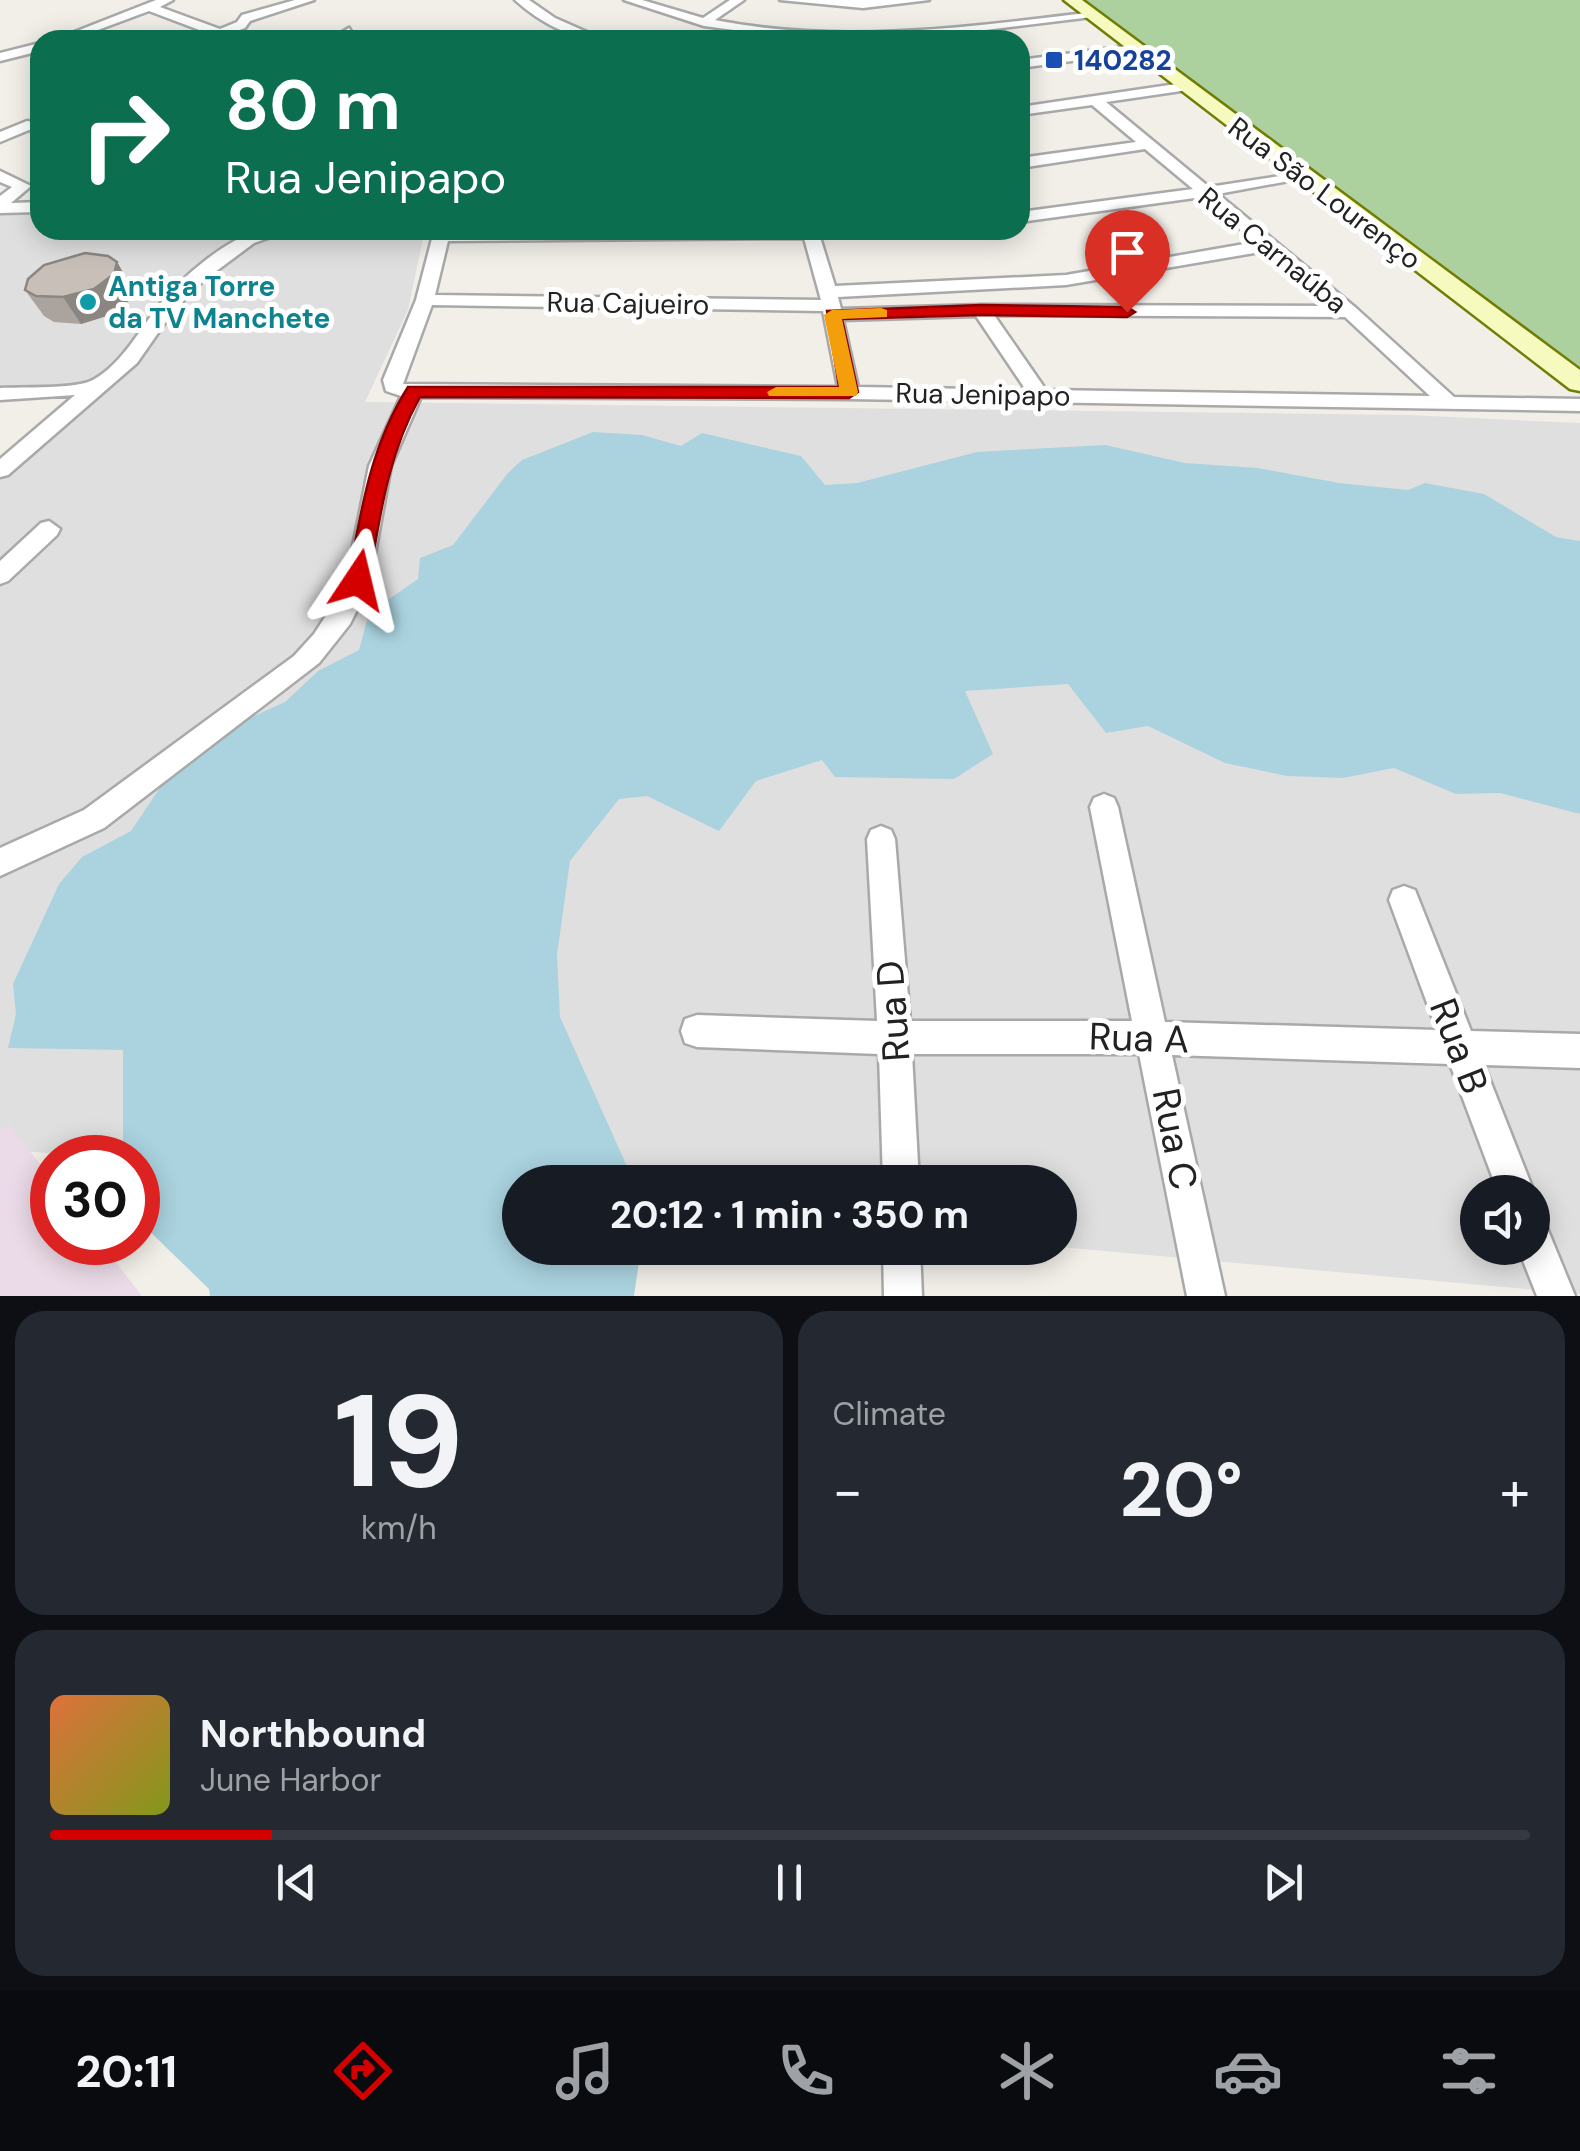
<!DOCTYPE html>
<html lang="en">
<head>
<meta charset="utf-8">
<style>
  body { margin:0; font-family:"DM Sans",sans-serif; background:#242831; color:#f1f3f6; height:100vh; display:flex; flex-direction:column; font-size:38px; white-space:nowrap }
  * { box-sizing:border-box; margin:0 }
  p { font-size:32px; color:#9ea1a6 }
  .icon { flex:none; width:55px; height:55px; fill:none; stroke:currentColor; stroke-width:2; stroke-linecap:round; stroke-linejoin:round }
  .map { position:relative; height:1296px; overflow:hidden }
  .details { display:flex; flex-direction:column; gap:15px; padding:15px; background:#0d0f14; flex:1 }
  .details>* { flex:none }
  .banner { position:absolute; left:30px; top:30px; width:1000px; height:210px; border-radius:30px; box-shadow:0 5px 25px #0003; background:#0b6e4f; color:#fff; overflow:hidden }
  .controls { position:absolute; left:1460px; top:1175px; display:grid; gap:20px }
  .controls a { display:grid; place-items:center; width:90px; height:90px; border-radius:50%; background:#171b24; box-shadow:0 5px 25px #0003; font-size:50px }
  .speed { position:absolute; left:30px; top:1135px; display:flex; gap:20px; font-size:50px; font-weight:700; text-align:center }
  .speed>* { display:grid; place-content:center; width:130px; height:130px; border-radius:50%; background:#171b24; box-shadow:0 5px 25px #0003; line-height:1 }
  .speed .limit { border:15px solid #d22; background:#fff; color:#111 }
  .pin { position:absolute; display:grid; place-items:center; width:85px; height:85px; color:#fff; margin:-102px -42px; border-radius:50% 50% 50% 0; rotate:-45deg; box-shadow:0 0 10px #0007 }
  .pin .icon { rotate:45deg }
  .me { position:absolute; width:110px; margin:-55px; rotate:10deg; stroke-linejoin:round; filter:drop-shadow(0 0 8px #0008) }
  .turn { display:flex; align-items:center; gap:35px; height:210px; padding:0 30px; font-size:45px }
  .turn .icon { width:130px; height:130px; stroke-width:2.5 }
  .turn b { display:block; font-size:70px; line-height:85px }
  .big { font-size:75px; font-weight:700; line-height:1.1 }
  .details .tile { flex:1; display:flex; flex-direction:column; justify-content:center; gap:15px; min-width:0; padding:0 35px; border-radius:30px; background:#242831 }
  .details .dial { align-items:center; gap:0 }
  .dial b { font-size:130px; line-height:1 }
  .song { display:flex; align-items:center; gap:30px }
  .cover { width:120px; height:120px; border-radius:15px; background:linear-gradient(135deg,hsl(20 70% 55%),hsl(70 70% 35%)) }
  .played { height:10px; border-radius:5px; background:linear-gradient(90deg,#d40000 15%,#363941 15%) }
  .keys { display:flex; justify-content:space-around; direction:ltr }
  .heat { display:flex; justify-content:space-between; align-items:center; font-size:55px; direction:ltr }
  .details .tiles { flex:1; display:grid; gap:15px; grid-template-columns:1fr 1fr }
  .tile:last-child { grid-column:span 2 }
  .trip { position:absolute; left:502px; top:1165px; width:575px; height:100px; border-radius:50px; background:#171b24; box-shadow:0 5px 25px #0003; font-weight:700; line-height:100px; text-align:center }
  .menu { display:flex; height:160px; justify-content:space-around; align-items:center; background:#090b0e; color:#9ea1a6 }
  .menu .icon { width:70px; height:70px }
  .menu .current { color:#d40000 }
  .menu b { font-size:45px; color:#f1f3f6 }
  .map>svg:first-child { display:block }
</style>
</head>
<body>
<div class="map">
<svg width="1580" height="1296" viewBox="0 0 1580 1296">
  <rect width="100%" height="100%" fill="#f2efe9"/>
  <path fill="#e0dfdf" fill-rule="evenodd" d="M 40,208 L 40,230 L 224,230 L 227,239 L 349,234 L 353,230 L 425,230 L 408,310 L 365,402 L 1409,415 L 1580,423 L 1580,1294 L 1060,1247 L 1060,1182 L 520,1182 L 0,1150 L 0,460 L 91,385 L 0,390 L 0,210 ZM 1478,1192 L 1532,1192 L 1532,1248 L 1478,1248 Z"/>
  <path fill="#ebdbe8" d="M 9,1124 L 52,1180 L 52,1242 L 101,1243 L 142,1296 L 0,1296 L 0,1131 Z"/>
  <path fill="#add19e" d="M 1082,0 L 1580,0 L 1580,371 L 1428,254 Z"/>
  <path fill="#aad3df" d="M 593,432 L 642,435 L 681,446 L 702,433 L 801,456 L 825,485 L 857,483 L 977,452 L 1105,445 L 1185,463 L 1258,468 L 1339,483 L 1408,490 L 1425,483 L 1484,494 L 1556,537 L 1580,541 L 1580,814 L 1500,793 L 1456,794 L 1394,768 L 1343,778 L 1287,776 L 1225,763 L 1148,726 L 1106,733 L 1068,684 L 965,691 L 993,754 L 954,779 L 835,777 L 822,760 L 756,781 L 719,831 L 647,796 L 619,799 L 570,861 L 557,955 L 560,1017 L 634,1182 L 520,1182 L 520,1248 L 641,1248 L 634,1296 L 210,1296 L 209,1289 L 138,1220 L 138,1158 L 123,1157 L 123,1050 L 8,1048 L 16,1014 L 13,984 L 59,884 L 82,857 L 131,831 L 179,759 L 227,728 L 285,702 L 318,671 L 359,650 L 369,613 L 418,579 L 420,558 L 453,545 L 508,473 L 522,460 Z"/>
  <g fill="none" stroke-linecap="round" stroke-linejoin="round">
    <g stroke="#a9a9a9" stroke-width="5">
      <path id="street" d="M 156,0 L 173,0 L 160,7 L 220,29 L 237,22 L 242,15 L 295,0 L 314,0 L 250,21 L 245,28 L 231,33 L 244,40 L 226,40 L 149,11 L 71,40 L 54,40 Z
        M 515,0 L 529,0 L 555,18 L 605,40 C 572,40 539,22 515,0 Z
        M 624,0 L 642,0 L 703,18 L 730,0 L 744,0 L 715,20 C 841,45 968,27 1094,12 L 1100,16 L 919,38 L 802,39 L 704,26 Z
        M 780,0 L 929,0 L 863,8 Z
        M 349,28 L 353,35 L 344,40 L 329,40 Z
        M 40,43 L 40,51 L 0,61 L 0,53 Z
        M 1134,45 L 1140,49 L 1138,52 L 1020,68 L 1020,60 Z
        M 1183,83 L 1188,84 L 1188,90 L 1106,102 L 1209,187 L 1305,172 L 1305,178 L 1218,194 L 1356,308 L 1454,397 L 1580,399 L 1580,411 L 849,399 L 421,397 L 391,466 L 369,586 L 350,624 L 319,663 L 104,828 L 0,876 L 0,848 L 84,810 L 294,656 L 314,634 L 345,586 L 369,466 L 401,396 L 386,391 L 383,380 L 416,300 L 433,235 L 271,237 L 254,243 L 203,281 L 174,310 L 137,363 L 8,475 L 0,477 L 0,459 L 75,395 L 0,400 L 0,388 C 21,387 77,389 93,380 C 123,363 139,330 160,304 C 184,275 223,242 259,230 L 869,230 L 861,235 L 820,237 L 835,286 L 1066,275 L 1256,242 L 1202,197 L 1020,222 L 1020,212 L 1193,189 L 1145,149 L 1020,168 L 1020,158 L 1136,142 L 1092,105 L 1020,115 L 1020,107 ZM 804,238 L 821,300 L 435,295 L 448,241 ZM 1266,251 L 1332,306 L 981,305 L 841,309 L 838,297 L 1066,285 ZM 432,305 L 823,311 L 838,387 L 403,384 ZM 994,315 L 1345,317 L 1430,396 L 1046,390 ZM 976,316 L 1026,390 L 858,387 L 843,320 Z
        M 27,121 L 40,123 L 40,131 L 29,130 L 0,142 L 0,132 Z
        M 0,171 L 31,186 L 11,203 L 40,202 L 40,212 L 0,213 L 0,196 L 12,187 L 0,182 Z
        M 49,521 L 60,529 L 57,535 L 8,581 L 0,584 L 0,561 L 41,523 Z
        M 1104,794 L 1114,798 L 1118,807 L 1165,1022 L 1437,1030 L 1389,900 L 1393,890 L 1404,886 L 1415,890 L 1471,1031 L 1580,1034 L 1580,1068 L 1484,1065 L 1534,1192 L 1532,1196 L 1532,1192 L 1498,1192 L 1450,1064 L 1172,1055 L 1225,1296 L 1187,1296 L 1139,1054 L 912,1054 L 919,1182 L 883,1182 L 879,1054 L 697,1047 L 685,1043 L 681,1031 L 685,1019 L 697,1015 L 877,1021 L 867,839 L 871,830 L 881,826 L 891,830 L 895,839 L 910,1021 L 1132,1021 L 1090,807 L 1094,798 Z
        M 1532,1218 L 1545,1223 L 1575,1296 L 1537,1296 L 1518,1248 L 1532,1248 Z
        M 883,1248 L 920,1248 L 922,1296 L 884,1296 Z"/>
    </g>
    <g stroke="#707d05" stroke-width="5">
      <path id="secondary" d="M 1064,0 L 1082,0 L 1580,370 L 1580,391 L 1570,389 Z"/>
    </g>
    <use href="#street" fill="#fff" fill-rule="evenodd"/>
    <use href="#secondary" fill="#f7fabf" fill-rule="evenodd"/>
  </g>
  <path fill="#aba49e" d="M 117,262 L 132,288 L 130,300 L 110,315 L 81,324 L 54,322 L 44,316 L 25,290 Z"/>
  <path fill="#8b8681" d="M 117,262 L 132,288 L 130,300 L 110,315 L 81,324 L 63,297 Z"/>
  <path fill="#c7bfb8" stroke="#8b8681" stroke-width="2.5" d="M 85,253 L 108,256 L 117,262 L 114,274 L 94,289 L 63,297 L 36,296 L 25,290 L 28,279 L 44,265 Z"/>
  <path fill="#d40000" stroke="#8a0000" stroke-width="2.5" d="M 981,305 L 1127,307 L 1135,312 L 1127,317 L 981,315 L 842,319 L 858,392 L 849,398 L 420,397 C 388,454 380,515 369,580 L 358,588 L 348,580 C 361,511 370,447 408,387 L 839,387 L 827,311 Z"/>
  <path fill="#f59e0b" d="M 881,308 L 887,310 L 887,317 L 842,319 L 858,392 L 856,396 L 769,396 L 767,392 L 776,387 L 839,387 L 824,315 L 832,310 Z"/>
  <rect fill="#1a4fb4" stroke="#fff" stroke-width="4" x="1044" y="50" width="20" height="20" rx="5"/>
  <circle fill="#0f9aa8" stroke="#fff" stroke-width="4" cx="88" cy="302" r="10"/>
  <g text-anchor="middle" stroke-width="10" stroke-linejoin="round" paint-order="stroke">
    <g font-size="28" font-weight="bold" fill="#164399" stroke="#fff" text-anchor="start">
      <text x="1074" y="70">140282</text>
    </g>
    <g font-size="28" fill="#222" stroke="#fff">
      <text transform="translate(1325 193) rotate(37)" y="10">Rua São Lourenço</text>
      <text transform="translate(1273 250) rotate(39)" y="10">Rua Carnaúba</text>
      <text transform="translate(628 303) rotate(1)" y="10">Rua Cajueiro</text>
      <text transform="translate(983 394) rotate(1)" y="10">Rua Jenipapo</text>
    </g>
    <g font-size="28" font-weight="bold" fill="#0d838f" stroke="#fff" text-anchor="start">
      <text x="108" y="296">Antiga Torre<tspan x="108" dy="32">da TV Manchete</tspan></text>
    </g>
    <g font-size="38" fill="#222" stroke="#fff">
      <text transform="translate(893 1011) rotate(-94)" y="13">Rua D</text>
      <text transform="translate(1139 1038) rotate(2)" y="13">Rua A</text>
      <text transform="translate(1459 1046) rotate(69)" y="13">Rua B</text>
      <text transform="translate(1175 1139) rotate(79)" y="13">Rua C</text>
    </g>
  </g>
</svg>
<div class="controls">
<a><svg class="icon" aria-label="sound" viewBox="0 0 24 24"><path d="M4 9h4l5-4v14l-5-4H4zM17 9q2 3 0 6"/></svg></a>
</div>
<div class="speed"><div class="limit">30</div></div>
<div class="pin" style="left:1127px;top:312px;background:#d93025"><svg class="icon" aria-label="arrive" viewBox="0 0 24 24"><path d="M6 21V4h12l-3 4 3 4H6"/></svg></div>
<svg class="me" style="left:358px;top:580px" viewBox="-20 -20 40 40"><path d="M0-17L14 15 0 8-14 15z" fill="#d40000" stroke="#fff" stroke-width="4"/></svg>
<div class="trip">20:12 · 1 min · 350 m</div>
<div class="banner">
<div class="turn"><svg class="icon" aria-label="right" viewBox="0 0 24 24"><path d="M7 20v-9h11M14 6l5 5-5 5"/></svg><div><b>80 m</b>Rua Jenipapo</div></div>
</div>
</div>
<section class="details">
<div class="tiles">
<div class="tile dial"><b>19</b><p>km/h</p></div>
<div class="tile"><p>Climate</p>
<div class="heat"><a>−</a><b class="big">20°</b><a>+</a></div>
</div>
<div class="tile">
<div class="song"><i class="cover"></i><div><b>Northbound</b><p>June Harbor</p></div></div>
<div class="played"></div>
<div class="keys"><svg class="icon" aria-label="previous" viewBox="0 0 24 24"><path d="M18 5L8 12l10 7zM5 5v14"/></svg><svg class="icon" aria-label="pause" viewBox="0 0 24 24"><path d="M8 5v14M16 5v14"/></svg><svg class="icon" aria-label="next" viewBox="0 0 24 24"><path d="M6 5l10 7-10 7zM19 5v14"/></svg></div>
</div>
</div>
</section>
<nav class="menu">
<b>20:11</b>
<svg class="icon current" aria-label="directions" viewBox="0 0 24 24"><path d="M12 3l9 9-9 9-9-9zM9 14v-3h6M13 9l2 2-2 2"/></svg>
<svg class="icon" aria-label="music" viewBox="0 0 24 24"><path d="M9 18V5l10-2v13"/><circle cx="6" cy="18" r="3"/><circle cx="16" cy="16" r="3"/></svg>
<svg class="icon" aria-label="phone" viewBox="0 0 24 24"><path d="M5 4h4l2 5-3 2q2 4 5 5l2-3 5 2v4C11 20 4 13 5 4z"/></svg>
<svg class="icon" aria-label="climate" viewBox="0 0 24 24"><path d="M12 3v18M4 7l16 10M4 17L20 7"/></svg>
<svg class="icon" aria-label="car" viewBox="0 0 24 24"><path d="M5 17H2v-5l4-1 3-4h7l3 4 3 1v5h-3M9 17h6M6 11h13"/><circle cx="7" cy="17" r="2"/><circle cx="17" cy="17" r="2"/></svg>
<svg class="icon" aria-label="filters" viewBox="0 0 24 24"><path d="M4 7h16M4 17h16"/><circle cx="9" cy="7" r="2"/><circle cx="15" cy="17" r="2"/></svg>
</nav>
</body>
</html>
